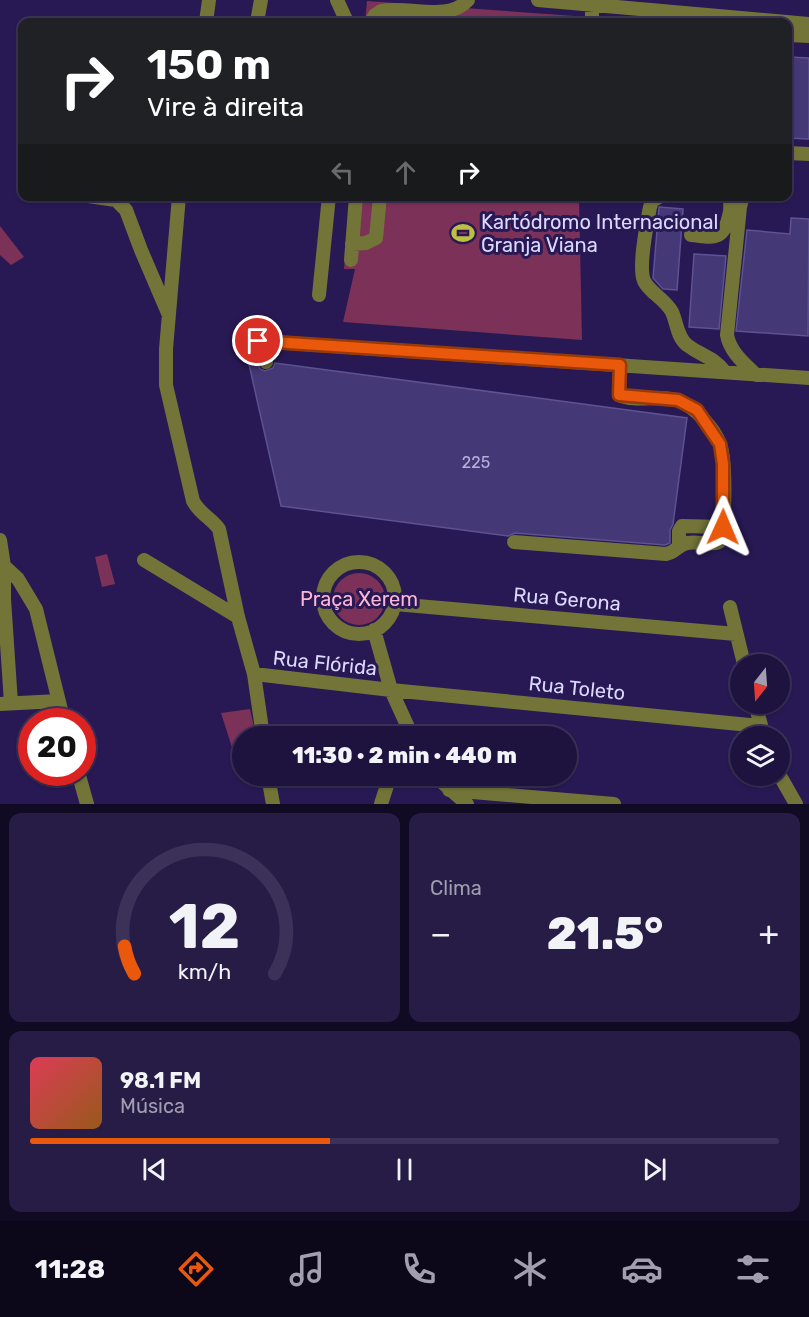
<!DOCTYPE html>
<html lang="pt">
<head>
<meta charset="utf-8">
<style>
  body { margin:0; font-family:Rubik,sans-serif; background:#261c46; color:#f1f3f6; height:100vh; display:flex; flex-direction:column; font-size:22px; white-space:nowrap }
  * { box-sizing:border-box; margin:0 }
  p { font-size:20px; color:#a19eb0 }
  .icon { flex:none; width:33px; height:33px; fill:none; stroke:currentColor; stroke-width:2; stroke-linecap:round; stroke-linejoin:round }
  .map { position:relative; height:804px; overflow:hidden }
  .details { display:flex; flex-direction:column; gap:9px; padding:9px; background:#100a23; flex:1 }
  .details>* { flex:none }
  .banner { position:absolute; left:18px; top:18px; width:774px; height:183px; border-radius:12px; box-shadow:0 2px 4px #0004,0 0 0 2px #3c3259; background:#202124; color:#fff; overflow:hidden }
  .needle { width:39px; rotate:197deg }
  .tools { position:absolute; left:730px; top:654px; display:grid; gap:12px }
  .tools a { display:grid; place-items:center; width:60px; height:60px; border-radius:50%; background:#1e133f; box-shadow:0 2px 4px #0004,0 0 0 2px #3c3259; font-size:30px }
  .speed { position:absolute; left:18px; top:708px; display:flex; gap:12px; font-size:30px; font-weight:700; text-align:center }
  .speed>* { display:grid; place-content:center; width:78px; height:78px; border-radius:50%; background:#1e133f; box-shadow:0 2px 4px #0004,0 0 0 2px #3c3259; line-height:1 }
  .speed .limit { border:9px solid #d22; background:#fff; color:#111 }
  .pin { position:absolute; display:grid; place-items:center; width:51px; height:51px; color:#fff; margin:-26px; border:3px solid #fff; border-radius:50%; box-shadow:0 2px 6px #0007 }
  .me { position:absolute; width:66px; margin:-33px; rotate:1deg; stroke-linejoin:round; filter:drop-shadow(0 0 4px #0008) }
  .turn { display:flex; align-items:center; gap:21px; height:126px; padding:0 30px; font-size:27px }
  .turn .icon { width:78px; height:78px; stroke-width:2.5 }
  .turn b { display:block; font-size:42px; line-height:51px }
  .lanes { display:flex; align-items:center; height:57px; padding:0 30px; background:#0003; justify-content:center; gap:30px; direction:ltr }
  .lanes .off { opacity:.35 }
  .big { font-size:45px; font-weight:800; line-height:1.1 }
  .details .tile { flex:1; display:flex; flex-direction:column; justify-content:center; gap:9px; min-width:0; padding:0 21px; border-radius:12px; background:#261c46 }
  .details .dial { align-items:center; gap:0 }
  .dial svg { height:156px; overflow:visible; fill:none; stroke:#3c3259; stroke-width:7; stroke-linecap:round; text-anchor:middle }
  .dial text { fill:#f1f3f6; stroke:none }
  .song { display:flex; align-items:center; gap:18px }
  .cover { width:72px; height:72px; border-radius:9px; background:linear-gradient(135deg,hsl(350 70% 55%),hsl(30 70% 35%)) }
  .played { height:6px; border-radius:3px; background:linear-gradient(90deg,#ea580c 40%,#3c3259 40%) }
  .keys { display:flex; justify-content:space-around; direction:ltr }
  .heat { display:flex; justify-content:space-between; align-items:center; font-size:33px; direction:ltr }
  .details .tiles { flex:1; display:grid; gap:9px; grid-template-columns:1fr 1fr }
  .tile:last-child { grid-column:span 2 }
  .trip { position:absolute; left:232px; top:726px; width:345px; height:60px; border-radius:30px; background:#1e133f; box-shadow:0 2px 4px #0004,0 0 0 2px #3c3259; font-weight:800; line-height:60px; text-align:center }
  .tab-bar { display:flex; height:96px; justify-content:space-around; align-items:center; background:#0c0819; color:#a19eb0 }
  .tab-bar .icon { width:42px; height:42px }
  .tab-bar .active { color:#ea580c }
  .tab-bar b { font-size:27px; color:#f1f3f6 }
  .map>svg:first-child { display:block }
</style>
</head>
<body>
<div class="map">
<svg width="809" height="804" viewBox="0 0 809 804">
  <rect width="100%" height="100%" fill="#281954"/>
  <path fill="#7c3159" d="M 367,1 L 575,16 L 575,22 L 365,22 Z
    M 350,197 L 579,197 L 582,340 L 343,322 L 355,269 L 344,269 Z
    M 0,226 L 24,257 L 11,265 L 0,255 Z
    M 107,554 L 115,584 L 102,587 L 95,557 Z
    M333 599a26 26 0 1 1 52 0a26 26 0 1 1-52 0Z
    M 250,709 L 256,736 L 243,736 L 243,761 L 237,763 L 221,713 Z"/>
  <path fill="#443876" stroke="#5d5292" stroke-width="1.5" d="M 788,57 L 809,58 L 809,139 L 788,138 Z
    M 659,207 L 683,209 L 677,290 L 663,289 L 653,278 Z
    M 791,218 L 809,219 L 808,336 L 736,331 L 747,230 L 790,234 Z
    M 694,254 L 726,256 L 719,329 L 689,327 Z
    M 248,360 L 256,361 L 260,369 L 265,371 L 273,368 L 275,363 L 687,418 L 673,524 L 670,530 L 670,543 L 665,545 L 515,533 L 508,536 L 281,506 Z"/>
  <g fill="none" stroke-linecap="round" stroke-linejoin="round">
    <path stroke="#737437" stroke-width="14" d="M 337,0 L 347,22
      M 538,0 L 809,24
      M 592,4 L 592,22
      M 206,22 L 209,0
      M 257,22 L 261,0
      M 371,22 L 375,15 L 381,11 C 409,5 447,23 468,0
      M 788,35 L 809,36
      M 788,153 L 809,154
      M 88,196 L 116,200 L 126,210 L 141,250 L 168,313
      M 179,196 L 166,349 L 166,385 L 193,501 C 200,514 211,518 219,529 L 238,617 L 254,674 L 263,736
      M 661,196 L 652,201 L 650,207 C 647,223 638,267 644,281 C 650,293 665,299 672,312 C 677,323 677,337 687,345 C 703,357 711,355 725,372
      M 743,196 L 740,207 L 727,335 C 730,352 744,363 756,375
      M 691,235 C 712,237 723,242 729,216 C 731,209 731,204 729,196
      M 352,244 L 366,243 L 376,238 L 380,196
      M 351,260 L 356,196
      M 319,295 L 329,196
      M 266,362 L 258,341 L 809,378
      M 0,540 L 4,566 L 4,599 L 11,703
      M 514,542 L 666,554 C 674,553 677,547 684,544 C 695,539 708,547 719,542 C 726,527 726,460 720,444 C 714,428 695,407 679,401 C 661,394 637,403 619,395 L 620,365
      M 679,547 L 679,531 L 682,526 L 723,527
      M 144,560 L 238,617
      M323 598a36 36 0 1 1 72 0a36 36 0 1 1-72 0Z
      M 4,566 L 18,579 L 36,609 L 64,722
      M 395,604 L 736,634
      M 730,607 L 744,664
      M 374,630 L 391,690 L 412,736
      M 254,674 L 391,690 L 760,726
      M 0,704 L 58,701
      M 755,704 L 764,736
      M 78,772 L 87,804
      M 268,776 L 273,804
      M 435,776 L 467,804
      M 780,776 L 796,804
      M 449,790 L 614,804
      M 381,804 L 390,776"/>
  </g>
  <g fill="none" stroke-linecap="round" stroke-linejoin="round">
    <g stroke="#983908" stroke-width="15">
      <path id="route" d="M 258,341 L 620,365 L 619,395 L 678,400 L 697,410 L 720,444 L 723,464 L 723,527"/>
    </g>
    <use href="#route" stroke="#ea580c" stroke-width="10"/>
  </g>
  <defs>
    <g id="stadium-bare" transform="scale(1.8)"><path d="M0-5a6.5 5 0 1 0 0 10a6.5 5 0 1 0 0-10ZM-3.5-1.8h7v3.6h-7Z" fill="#bebf42" stroke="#281954" stroke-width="2.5" paint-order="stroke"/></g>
  </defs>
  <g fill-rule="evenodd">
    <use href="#stadium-bare" x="463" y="233"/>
  </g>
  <g text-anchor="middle" stroke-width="6" stroke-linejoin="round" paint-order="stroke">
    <g font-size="16" fill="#b6b1dc">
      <text x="476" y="468">225</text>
    </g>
    <g font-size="20" fill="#dcd9fe" stroke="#281954" text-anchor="start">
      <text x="481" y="229">Kartódromo Internacional<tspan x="481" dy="23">Granja Viana</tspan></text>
    </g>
    <g font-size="20" fill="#fdb6d7" stroke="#281954">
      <text x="359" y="606">Praça Xerem</text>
    </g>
    <g font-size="20" fill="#dcd9fe" stroke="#281954">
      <text transform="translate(567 599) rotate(5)" y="7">Rua Gerona</text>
      <text transform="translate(325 663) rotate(6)" y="7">Rua Flórida</text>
      <text transform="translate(577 688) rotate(6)" y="7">Rua Toleto</text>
    </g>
  </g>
</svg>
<div class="tools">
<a><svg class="needle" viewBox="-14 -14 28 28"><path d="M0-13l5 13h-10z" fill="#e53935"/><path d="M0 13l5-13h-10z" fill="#a19eb0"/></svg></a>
<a><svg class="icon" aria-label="layers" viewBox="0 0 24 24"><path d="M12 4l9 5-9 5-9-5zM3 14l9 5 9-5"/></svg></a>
</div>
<div class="speed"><div class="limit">20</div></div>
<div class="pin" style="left:258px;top:341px;background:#d93025"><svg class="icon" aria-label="arrive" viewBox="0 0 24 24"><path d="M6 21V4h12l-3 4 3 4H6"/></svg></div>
<svg class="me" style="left:723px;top:527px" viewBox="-20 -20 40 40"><path d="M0-17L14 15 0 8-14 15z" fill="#ea580c" stroke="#fff" stroke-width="4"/></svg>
<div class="trip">11:30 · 2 min · 440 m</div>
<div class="banner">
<div class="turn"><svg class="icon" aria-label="right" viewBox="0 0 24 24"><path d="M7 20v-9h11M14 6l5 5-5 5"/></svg><div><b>150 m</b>Vire à direita</div></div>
<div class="lanes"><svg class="icon off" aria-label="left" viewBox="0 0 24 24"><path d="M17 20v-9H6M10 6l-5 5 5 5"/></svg><svg class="icon off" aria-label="ahead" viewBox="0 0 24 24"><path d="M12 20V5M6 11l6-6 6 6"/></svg><svg class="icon" aria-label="right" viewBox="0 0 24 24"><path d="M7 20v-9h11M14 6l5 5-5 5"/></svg></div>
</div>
</div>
<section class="details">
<div class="tiles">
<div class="tile dial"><svg viewBox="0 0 100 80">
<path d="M14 69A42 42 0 1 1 86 69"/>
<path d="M14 69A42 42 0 0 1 9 55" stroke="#ea580c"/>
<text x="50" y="56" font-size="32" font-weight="700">12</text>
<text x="50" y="72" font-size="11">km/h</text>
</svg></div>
<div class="tile"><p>Clima</p>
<div class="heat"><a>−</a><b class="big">21.5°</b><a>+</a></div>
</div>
<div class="tile">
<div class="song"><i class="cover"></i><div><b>98.1 FM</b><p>Música</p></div></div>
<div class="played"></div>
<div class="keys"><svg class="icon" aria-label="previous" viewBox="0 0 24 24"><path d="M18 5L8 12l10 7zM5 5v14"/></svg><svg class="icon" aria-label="pause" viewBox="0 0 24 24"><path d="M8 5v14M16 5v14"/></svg><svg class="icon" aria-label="next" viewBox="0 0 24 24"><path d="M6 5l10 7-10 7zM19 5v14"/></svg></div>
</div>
</div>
</section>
<nav class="tab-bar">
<b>11:28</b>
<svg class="icon active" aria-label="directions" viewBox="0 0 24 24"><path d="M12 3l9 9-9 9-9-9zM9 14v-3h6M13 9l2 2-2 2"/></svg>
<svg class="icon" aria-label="music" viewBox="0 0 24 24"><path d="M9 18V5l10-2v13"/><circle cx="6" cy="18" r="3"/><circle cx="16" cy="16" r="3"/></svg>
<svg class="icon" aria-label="phone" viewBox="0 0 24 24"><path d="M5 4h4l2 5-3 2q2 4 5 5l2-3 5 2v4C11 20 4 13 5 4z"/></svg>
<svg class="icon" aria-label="climate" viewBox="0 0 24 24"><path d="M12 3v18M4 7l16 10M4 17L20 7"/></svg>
<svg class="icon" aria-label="car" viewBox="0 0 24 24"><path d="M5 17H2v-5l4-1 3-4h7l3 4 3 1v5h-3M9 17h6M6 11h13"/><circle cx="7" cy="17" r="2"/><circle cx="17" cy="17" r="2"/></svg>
<svg class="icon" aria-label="filters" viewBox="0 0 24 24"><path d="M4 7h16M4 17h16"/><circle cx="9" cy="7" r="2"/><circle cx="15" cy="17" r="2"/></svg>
</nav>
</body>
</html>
